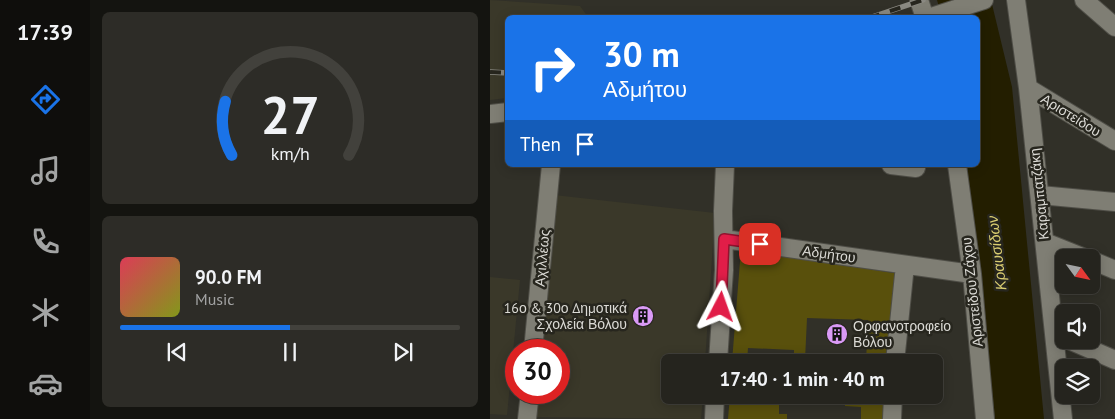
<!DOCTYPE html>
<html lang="en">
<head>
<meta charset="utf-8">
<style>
  body { margin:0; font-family:"PT Sans",sans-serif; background:#2d2c27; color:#f1f3f6; height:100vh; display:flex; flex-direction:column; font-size:19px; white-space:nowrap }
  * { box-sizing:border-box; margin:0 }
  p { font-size:16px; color:#a3a4a4 }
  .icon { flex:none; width:28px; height:28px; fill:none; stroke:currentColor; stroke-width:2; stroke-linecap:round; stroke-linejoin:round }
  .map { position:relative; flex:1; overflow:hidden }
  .panel { display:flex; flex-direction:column; gap:12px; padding:12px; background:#141410; width:400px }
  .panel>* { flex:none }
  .top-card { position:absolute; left:15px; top:15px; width:475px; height:152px; border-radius:8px; box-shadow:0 2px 12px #0003,0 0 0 1px #42413c; background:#1a73e8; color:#fff; overflow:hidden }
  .needle { width:32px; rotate:123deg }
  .buttons { position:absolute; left:565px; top:249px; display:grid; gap:10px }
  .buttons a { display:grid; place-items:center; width:45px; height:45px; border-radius:8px; background:#25241e; box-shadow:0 2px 12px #0003,0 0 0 1px #42413c; font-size:25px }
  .speed { position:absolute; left:15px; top:339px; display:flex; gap:10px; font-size:25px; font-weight:700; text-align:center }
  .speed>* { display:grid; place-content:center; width:65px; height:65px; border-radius:50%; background:#25241e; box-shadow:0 2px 12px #0003,0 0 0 1px #42413c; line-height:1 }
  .speed .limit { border:8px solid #d22; background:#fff; color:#111 }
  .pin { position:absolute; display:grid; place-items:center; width:42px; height:42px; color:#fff; margin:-21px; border-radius:10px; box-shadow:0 2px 8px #0006 }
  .me { position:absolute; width:55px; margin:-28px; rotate:4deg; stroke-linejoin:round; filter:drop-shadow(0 0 4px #0008) }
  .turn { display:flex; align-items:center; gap:18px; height:105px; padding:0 15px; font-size:22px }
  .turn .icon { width:65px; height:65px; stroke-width:2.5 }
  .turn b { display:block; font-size:35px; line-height:42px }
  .then { display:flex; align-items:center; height:48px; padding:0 15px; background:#0003; gap:10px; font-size:19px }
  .panel .widget { flex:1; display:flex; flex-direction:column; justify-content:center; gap:8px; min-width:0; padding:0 18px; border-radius:8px; background:#2d2c27 }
  .panel .dial { align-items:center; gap:0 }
  .dial svg { height:130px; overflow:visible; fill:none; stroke:#42413c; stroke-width:7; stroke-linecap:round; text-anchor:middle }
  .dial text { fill:#f1f3f6; stroke:none }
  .song { display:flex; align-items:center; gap:15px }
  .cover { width:60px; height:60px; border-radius:8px; background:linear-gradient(135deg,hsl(350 70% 55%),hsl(70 70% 35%)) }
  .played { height:5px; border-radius:2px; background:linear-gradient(90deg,#1a73e8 50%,#42413c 50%) }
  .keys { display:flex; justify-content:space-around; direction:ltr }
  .trip { position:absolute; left:171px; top:354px; width:282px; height:50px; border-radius:8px; background:#25241e; box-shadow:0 2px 12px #0003,0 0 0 1px #42413c; font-weight:600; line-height:50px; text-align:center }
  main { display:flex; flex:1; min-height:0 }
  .tabs { display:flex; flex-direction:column; width:90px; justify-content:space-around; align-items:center; background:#0f0e0c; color:#a3a4a4 }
  .tabs .icon { width:35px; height:35px }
  .tabs .current { color:#1a73e8 }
  .tabs b { font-size:22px; color:#f1f3f6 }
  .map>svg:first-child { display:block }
</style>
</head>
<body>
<main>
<nav class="tabs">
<b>17:39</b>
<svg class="icon current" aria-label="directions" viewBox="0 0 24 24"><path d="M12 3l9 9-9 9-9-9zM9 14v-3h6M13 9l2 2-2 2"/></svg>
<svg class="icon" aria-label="music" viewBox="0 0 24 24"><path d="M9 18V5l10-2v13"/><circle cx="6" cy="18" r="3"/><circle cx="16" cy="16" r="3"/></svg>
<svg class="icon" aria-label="phone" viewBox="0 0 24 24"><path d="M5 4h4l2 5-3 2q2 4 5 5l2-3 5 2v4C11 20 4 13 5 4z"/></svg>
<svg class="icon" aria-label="climate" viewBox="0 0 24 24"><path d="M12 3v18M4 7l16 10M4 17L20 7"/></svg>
<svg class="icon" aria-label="car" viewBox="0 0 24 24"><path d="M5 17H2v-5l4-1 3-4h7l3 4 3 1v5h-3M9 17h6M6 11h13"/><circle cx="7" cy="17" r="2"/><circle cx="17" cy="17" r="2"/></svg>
</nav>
<section class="panel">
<div class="widget dial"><svg viewBox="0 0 100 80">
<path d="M14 69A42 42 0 1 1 86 69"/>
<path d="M14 69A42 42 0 0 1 10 36" stroke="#1a73e8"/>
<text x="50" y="56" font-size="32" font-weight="700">27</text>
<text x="50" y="72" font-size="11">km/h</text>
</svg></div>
<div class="widget">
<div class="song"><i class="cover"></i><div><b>90.0 FM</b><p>Music</p></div></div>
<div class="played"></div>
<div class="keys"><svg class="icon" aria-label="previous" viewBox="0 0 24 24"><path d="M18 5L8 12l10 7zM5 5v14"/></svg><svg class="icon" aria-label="pause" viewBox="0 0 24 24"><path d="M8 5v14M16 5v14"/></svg><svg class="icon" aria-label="next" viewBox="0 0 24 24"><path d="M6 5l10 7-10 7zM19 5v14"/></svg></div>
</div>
</section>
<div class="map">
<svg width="625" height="419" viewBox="0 0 625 419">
  <rect width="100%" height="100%" fill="#313028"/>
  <path fill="#3a3829" d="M 0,0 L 90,6 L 98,17 L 18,18 L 17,98 L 0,100 Z
    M 64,195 L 225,213 L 215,362 L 180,362 L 180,395 L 213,395 L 211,419 L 45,417 L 47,393 L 69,392 L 69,350 L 50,350 Z
    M 0,277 L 30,280 L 17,415 L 0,414 Z"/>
  <path fill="#59500c" d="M 251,249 L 410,274 L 399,362 L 376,362 L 378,320 L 317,318 L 315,360 L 304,360 L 304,350 L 258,348 L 257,362 L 242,362 Z
    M 240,395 L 298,395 L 297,403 L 289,404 L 289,414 L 297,414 L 297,419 L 238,419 Z
    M 355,395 L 397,395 L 395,419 L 371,419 L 371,407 L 355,406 Z"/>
  <path fill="#231e00" d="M 447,0 L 501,0 L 522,87 L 554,419 L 505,419 L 477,165 L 488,165 L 488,18 L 452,17 Z"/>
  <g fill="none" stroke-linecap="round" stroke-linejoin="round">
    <g stroke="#4f4e47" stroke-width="20">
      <path id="minor" d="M 429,0 L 435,18
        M 526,0 L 538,88 L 573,419
        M 594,0 L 625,27
        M 438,18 L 494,0
        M 538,88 L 625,141
        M 0,114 L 18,112
        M 401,165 L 426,168
        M 467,165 L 482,274 L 495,419
        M 550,195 L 625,202
        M 234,239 L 482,274
        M 555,242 L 595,258
        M 601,260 L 625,270
        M 579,340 L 625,360
        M 43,350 L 61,165
        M 228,362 L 234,270 L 233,211 L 235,165
        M 405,362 L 415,265
        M 37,419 L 40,392
        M 224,419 L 225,395
        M 402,419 L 403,395"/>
    </g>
    <use href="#minor" stroke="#7f7e74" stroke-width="18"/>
    <g stroke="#8a8982" stroke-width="5.5">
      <path id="rail" d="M 379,18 L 433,0
        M 0,72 L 18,73"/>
    </g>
    <use href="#rail" stroke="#27261e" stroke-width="4" stroke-dasharray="11" stroke-linecap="butt"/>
  </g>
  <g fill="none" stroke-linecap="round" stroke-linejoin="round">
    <g stroke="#92132f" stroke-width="12">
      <path id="route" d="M 231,307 L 234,239 L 270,244"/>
    </g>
    <use href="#route" stroke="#e11d48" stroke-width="9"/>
  </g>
  <defs>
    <g id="building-disc" transform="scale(1.125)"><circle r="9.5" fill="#da9af6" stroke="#27261e"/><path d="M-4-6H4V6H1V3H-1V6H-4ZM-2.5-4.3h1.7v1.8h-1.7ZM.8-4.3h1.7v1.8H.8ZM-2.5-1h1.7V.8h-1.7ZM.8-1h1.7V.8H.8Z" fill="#111"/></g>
  </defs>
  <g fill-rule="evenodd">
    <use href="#building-disc" x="153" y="316"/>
    <use href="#building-disc" x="347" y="334"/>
  </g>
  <g text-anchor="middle" stroke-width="5" stroke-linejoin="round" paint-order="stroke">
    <g font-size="14" fill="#dbdad5" stroke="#27261e">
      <text transform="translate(581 115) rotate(32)" y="5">Αριστείδου</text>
      <text transform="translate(549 194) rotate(-96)" y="5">Καραμπατζάκη</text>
      <text transform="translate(339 254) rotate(8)" y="5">Αδμήτου</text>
      <text transform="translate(52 258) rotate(-85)" y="5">Αχιλλέως</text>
      <text transform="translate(482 292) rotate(-96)" y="5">Αριστείδου Ζάχου</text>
    </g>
    <g font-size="14" fill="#dbdad5" stroke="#27261e" text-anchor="end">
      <text x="137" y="313">16ο &amp; 30ο Δημοτικά<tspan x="137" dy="16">Σχολεία Βόλου</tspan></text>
      <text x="363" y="331" text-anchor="start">Ορφανοτροφείο<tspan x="363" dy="16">Βόλου</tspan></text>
    </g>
    <g font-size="15" font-style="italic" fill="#d9cc70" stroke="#27261e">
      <text transform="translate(507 253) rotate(-97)" y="5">Κραυσίδων</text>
    </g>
  </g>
</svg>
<div class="buttons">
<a><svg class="needle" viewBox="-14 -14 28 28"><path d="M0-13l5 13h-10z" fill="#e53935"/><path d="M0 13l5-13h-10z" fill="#a3a4a4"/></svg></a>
<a><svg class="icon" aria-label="sound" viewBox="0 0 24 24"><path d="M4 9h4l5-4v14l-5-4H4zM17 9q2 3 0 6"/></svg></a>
<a><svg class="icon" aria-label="layers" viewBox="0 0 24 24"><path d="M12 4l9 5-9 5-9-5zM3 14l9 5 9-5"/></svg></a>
</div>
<div class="speed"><div class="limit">30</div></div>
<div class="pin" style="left:270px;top:244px;background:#d93025"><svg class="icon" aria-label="arrive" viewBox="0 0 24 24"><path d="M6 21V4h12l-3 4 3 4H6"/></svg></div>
<svg class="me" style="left:231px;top:307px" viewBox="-20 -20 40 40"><path d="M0-17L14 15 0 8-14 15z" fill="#e11d48" stroke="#fff" stroke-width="4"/></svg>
<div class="trip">17:40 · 1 min · 40 m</div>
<div class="top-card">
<div class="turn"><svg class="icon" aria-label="right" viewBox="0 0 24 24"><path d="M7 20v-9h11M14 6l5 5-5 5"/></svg><div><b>30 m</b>Αδμήτου</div></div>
<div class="then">Then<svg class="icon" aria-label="arrive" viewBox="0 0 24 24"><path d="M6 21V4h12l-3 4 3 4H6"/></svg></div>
</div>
</div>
</main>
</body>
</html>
